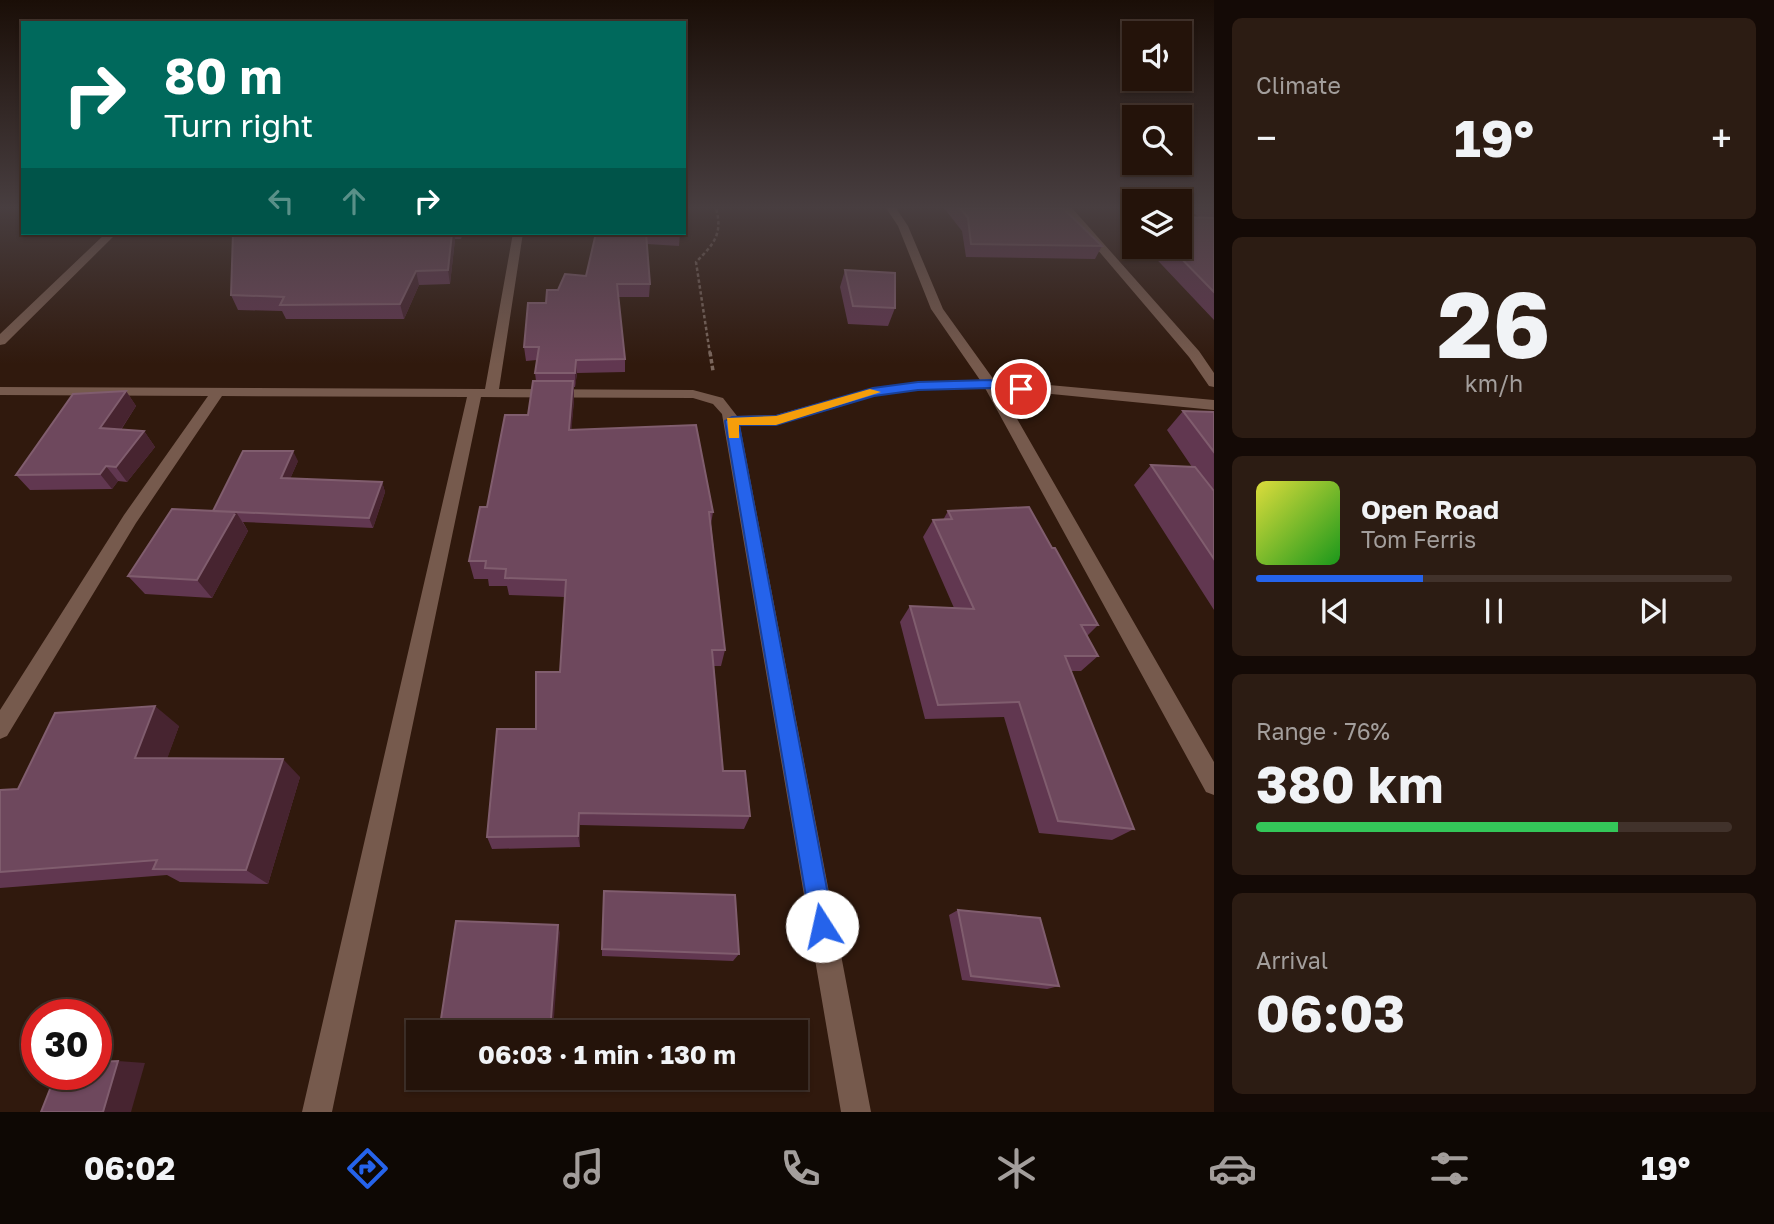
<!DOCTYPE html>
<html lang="en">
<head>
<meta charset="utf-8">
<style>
  body { margin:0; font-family:"Golos Text",sans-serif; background:#2c1c13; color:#f1f3f6; height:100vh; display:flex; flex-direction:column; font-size:26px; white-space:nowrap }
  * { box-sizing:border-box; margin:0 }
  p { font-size:23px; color:#a39e9c }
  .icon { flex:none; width:38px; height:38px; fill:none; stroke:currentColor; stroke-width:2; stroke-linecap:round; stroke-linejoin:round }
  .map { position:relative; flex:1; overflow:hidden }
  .drawer { display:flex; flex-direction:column; gap:18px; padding:18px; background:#140a06; width:560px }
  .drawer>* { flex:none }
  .guide { position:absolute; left:21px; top:21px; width:665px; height:214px; border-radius:0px; box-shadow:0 2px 5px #0004,0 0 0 2px #41322b; background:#00695c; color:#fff; overflow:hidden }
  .controls { position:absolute; left:1122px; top:21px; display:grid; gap:14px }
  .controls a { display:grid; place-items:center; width:70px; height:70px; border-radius:0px; background:#24130a; box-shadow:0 2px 5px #0004,0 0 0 2px #41322b; font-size:35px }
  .speed { position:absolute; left:21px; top:999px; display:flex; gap:14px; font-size:35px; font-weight:700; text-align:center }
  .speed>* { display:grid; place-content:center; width:91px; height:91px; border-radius:50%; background:#24130a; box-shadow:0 2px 5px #0004,0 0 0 2px #41322b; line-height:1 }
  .speed .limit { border:10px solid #d22; background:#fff; color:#111 }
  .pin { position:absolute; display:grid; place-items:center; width:60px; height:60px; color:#fff; margin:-30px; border:4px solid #fff; border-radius:50%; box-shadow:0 2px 7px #0007 }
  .me { position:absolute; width:77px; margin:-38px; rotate:350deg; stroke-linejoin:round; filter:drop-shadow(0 0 5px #0008) }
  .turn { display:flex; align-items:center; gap:24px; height:147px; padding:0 28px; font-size:32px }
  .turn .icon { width:91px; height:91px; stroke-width:2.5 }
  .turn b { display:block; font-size:49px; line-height:60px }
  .lanes { display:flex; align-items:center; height:66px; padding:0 28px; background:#0003; justify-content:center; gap:35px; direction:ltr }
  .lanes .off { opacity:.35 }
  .big { font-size:52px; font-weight:700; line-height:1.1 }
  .drawer .widget { flex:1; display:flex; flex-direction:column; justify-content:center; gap:10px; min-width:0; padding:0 24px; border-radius:10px; background:#2c1c13 }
  .drawer .dial { align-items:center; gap:0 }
  .dial b { font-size:91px; line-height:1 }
  .song { display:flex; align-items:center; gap:21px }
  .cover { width:84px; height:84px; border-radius:10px; background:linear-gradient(135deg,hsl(60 70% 55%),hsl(120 70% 35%)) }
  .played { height:7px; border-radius:4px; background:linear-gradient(90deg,#2563eb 35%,#41322b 35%) }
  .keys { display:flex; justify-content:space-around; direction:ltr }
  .heat { display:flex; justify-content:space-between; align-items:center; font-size:38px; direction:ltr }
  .charge { height:10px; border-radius:5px; background:linear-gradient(90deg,#34c759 76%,#41322b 0) }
  .trip { position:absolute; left:406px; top:1020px; width:402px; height:70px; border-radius:0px; background:#24130a; box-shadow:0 2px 5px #0004,0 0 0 2px #41322b; font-weight:700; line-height:70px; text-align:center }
  .tab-bar { display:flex; height:112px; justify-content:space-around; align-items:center; background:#0e0804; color:#a39e9c }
  .tab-bar .icon { width:49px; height:49px }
  .tab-bar .current { color:#2563eb }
  .tab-bar b { font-size:32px; color:#f1f3f6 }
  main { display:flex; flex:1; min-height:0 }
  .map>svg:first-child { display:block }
</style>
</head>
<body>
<main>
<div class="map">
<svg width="1214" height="1112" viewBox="0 0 1214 1112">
  <rect width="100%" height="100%" fill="#30190d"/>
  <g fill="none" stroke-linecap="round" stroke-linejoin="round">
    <path stroke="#7a665c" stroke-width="2.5" stroke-dasharray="3.5 2.5" stroke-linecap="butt" d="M 710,354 L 696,262 C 714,244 723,234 716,208"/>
    <path stroke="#7a665c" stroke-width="3.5" stroke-dasharray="4.5 2.5" stroke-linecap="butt" d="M 710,352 L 713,371"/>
    <path fill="#765a4d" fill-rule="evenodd" d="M 886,208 L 896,208 L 908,226 L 943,309 L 994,380 L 1214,400 L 1214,410 L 1000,389 L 1214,762 L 1214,795 L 1206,792 L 985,388 L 918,390 L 874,396 L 776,425 L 740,426 L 871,1112 L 841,1112 L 722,414 L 713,404 L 693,398 L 481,397 L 332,1112 L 302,1112 L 467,397 L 222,396 L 136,523 L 7,736 L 0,739 L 0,710 L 124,515 L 208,396 L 0,395 L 0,387 L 485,389 L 513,233 L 523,233 L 499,389 L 693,390 L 723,398 L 737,416 L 776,415 L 873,388 L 918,382 L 980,380 L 931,309 L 898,226 Z
      M 1062,208 L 1072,208 L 1199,351 L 1214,373 L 1214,387 L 1209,386 L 1189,357 Z
      M 106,233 L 117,233 L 5,344 L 0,345 L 0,334 Z"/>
  </g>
  <path fill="#613750" d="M 944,208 L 1063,208 L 1102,246 L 1095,259 L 966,257 L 962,231 Z
    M 1187,208 L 1214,208 L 1214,320 L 1145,247 L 1180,247 L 1200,218 Z
    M 1134,224 L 1134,235 L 1130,230 Z
    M 233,233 L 463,233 L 461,239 L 455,239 L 450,284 L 419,285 L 404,319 L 286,319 L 282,311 L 238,310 L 231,295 Z
    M 596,233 L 680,233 L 679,246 L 647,244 L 650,284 L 649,297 L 618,297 L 625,359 L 625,372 L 577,373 L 575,387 L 574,387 L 574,400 L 571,430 L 713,512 L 711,524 L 725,650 L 721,666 L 714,666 L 723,771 L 750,816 L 744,829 L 580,825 L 580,847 L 492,849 L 487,837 L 536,729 L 560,672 L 565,597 L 509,595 L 507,586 L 489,586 L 488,579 L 474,579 L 469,561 L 487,507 L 528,415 L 536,381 L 535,373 L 537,360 L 526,361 L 524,347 L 546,303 L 558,290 L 586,276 Z
    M 845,270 L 895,308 L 888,326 L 848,324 L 840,287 Z
    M 126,391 L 136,406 L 121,430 L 144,431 L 155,447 L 127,482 L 118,481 L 112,489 L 30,490 L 16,475 Z
    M 1183,411 L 1214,412 L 1214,610 L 1134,485 L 1151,465 L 1192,467 L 1167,430 Z
    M 298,461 L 290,479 L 382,482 L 385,492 L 373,528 L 243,522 L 248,531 L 212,598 L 145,594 L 128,576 L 213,511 Z
    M 948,511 L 1052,548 L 1098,625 L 1087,636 L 1098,656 L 1081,671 L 1071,671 L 1134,829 L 1112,840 L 1039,833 L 1004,717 L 925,719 L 900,622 L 910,606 L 954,608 L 923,537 L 933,520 L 943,520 Z
    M 179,726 L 167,758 L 300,777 L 268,884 L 180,882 L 167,875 L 0,888 L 0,790 L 18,789 Z
    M 958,910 L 1059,986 L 1047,989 L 962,980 L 949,915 Z
    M 602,949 L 739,954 L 733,961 L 602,956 Z"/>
  <path fill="#472430" d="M 452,233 L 454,233 L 455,239 L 450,284 L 448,270 Z
    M 416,271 L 419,285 L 404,319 L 400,304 Z
    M 576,360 L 577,373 L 575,387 L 575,373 Z
    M 573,381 L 574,400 L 570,449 L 569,430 Z
    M 126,391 L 136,406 L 112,443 L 100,428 Z
    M 144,431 L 155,447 L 127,482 L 116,467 Z
    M 293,451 L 298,461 L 286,488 L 281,478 Z
    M 106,466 L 118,481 L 112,489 L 100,474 Z
    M 382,482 L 385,492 L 373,528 L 369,518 Z
    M 236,512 L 248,531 L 212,598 L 197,580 Z
    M 155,706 L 179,726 L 161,776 L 135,758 Z
    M 283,759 L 300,777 L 268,884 L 246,870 Z
    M 579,813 L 580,825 L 580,847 L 578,836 Z
    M 558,925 L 560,933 L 553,1032 L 550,1032 Z
    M 118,1061 L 145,1063 L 131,1112 L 103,1112 Z"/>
  <path fill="#6e485d" stroke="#805d6e" stroke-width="2" d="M 960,208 L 1063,208 L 1102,246 L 971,244 L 968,218 Z
    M 1180,217 L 1214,218 L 1214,292 L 1170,247 L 1180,247 Z
    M 233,233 L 452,233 L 448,270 L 416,271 L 400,304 L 280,305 L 284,297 L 231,295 Z
    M 596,233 L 646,233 L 650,284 L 617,284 L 625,359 L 576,360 L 575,373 L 535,373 L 539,347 L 524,347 L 528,303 L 546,303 L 547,290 L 558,290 L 565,274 L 586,276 Z
    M 845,270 L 895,273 L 895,308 L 853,306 Z
    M 533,381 L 573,381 L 569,430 L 696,425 L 713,512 L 709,512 L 725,650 L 712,650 L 723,771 L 745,771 L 750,816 L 579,813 L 578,836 L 487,837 L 497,729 L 536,729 L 536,672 L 560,672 L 566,580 L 505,578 L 506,569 L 485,568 L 486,561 L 469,561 L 480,507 L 487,507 L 505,415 L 528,415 Z
    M 126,391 L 100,428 L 144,431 L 116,467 L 106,466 L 100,474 L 16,475 L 73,394 Z
    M 1183,411 L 1214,412 L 1214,452 Z
    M 243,451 L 293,451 L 281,478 L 382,482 L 369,518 L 213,511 Z
    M 1151,465 L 1195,467 L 1214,491 L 1214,559 Z
    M 1029,507 L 1052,548 L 1055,548 L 1098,625 L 1081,625 L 1098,656 L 1065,656 L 1134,829 L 1058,821 L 1019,702 L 938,705 L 910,606 L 974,609 L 933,520 L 952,519 L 948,511 Z
    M 172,509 L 236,512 L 197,580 L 128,576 Z
    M 155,706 L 135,758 L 283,759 L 246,870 L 153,869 L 157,860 L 0,872 L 0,790 L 18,789 L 55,713 Z
    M 604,891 L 735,895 L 739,954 L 602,949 Z
    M 958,910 L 1040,918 L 1059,986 L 971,976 Z
    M 456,921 L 558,925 L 550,1032 L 439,1032 Z
    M 118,1061 L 103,1112 L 41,1112 L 56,1074 L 96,1074 L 96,1062 Z"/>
  <linearGradient id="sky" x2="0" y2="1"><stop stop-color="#1a0e07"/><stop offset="0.57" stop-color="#483e40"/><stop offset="1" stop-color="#483e40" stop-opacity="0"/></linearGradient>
  <rect width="1214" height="364" fill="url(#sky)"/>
  <path fill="#2563eb" stroke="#184099" stroke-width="2" d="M 990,380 L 1027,389 L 1021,393 L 990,388 L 918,390 L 874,396 L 776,425 L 739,425 L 834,926 L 830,934 L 822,937 L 814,934 L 811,926 L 725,421 L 732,417 L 776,416 L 873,388 L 918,382 Z"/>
  <path fill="#f59e0b" d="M 870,389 L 881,392 L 776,425 L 739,425 L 739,438 L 729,438 L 727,418 L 776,416 Z"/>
</svg>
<div class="controls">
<a><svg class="icon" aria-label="sound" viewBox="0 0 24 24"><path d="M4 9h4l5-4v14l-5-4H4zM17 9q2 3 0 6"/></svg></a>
<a><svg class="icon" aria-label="search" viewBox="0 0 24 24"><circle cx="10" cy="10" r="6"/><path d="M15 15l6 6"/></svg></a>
<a><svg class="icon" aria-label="layers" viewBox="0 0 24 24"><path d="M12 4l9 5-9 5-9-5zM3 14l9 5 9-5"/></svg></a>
</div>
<div class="speed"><div class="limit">30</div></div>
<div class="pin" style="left:1021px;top:389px;background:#d93025"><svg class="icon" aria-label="arrive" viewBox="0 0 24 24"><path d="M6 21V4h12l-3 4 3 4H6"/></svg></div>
<svg class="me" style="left:822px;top:926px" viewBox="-20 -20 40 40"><circle r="19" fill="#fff"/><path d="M0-13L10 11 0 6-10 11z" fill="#2563eb"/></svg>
<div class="trip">06:03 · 1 min · 130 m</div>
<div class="guide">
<div class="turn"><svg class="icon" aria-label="right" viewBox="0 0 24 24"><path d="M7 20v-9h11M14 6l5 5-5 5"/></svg><div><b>80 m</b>Turn right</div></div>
<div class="lanes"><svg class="icon off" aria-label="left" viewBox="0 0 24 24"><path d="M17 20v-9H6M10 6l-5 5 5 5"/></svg><svg class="icon off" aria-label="ahead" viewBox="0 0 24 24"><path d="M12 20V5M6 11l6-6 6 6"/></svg><svg class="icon" aria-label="right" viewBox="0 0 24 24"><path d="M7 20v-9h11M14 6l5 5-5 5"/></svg></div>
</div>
</div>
<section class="drawer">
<div class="widget"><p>Climate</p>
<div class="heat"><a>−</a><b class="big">19°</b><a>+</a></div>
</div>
<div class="widget dial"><b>26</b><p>km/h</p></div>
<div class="widget">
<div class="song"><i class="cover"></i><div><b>Open Road</b><p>Tom Ferris</p></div></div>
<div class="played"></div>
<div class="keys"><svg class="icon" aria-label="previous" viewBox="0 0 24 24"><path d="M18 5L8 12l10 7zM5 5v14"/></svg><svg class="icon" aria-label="pause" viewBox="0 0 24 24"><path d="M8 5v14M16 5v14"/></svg><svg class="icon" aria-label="next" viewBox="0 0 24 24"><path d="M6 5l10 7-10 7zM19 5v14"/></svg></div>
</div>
<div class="widget"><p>Range · 76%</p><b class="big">380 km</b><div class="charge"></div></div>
<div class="widget"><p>Arrival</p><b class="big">06:03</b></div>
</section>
</main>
<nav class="tab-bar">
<b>06:02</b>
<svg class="icon current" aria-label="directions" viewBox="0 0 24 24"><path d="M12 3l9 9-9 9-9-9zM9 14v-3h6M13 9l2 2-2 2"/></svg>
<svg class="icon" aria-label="music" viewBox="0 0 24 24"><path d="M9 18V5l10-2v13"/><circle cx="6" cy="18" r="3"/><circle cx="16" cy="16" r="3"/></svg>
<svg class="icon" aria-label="phone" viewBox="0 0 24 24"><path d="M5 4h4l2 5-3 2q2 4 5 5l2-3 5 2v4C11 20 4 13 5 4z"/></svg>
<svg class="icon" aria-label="climate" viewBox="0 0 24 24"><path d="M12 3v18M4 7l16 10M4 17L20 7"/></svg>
<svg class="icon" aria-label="car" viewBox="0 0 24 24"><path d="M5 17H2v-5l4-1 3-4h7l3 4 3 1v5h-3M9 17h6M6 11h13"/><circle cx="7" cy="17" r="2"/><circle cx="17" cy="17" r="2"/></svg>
<svg class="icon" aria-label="filters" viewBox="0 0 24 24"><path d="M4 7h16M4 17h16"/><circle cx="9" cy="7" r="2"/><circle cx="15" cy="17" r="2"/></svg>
<b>19°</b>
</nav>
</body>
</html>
